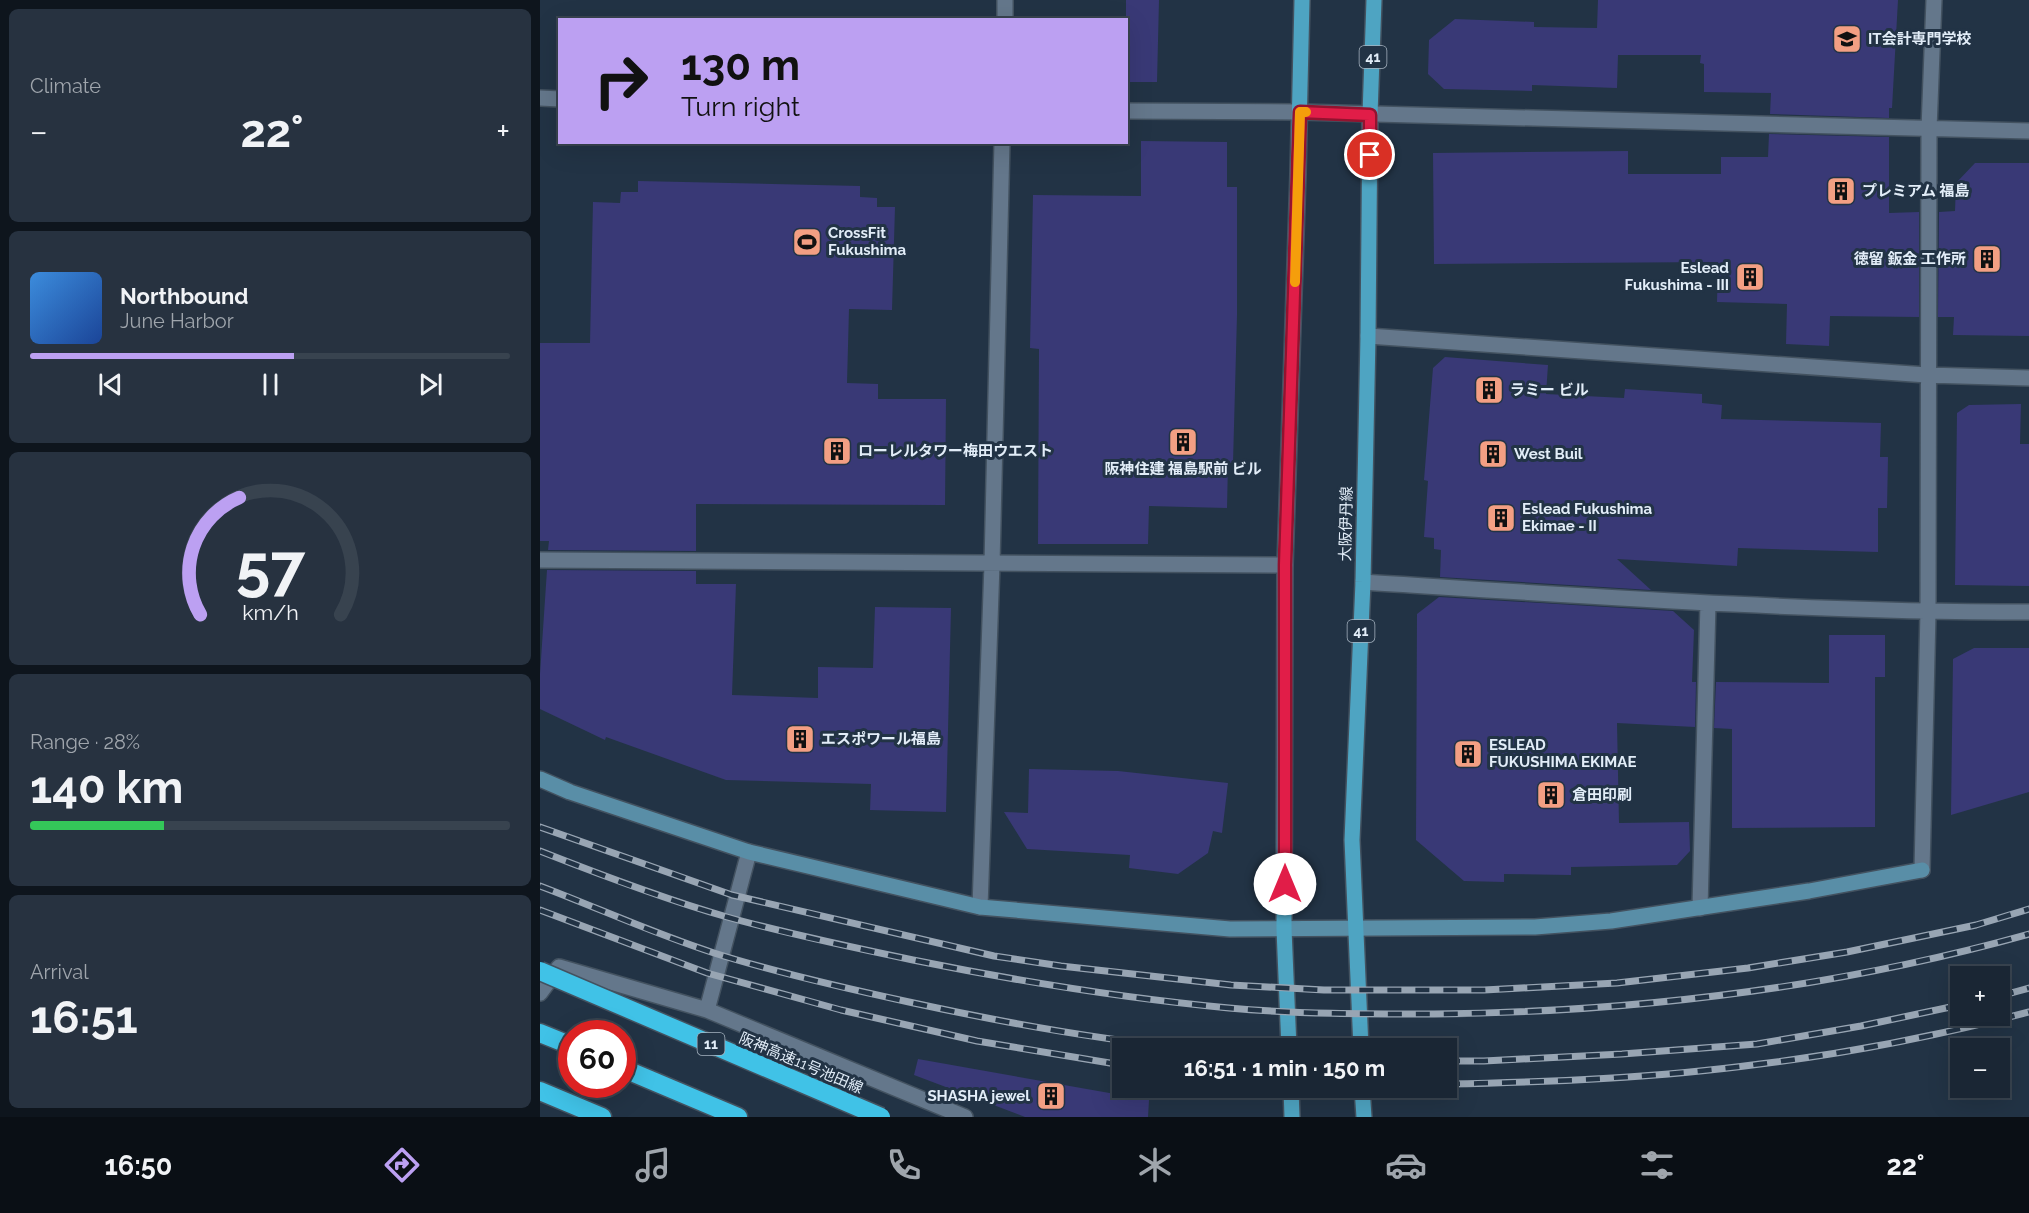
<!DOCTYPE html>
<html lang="en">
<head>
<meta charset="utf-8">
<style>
  body { margin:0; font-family:Raleway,"Noto Sans JP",sans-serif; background:#273240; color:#f1f3f6; height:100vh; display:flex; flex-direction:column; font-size:22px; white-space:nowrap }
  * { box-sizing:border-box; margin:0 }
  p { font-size:20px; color:#9fa5ac }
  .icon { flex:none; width:33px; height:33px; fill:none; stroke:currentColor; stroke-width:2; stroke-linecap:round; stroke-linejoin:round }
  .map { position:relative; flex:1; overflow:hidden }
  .sheet { display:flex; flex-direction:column; gap:9px; padding:9px; background:#0e151d; width:540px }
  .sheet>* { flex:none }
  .hud { position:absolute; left:18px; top:18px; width:570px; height:126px; border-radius:0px; box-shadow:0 6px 24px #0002,0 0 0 2px #38434f; background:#bca0f2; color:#111; overflow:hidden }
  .tools { position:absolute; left:1410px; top:966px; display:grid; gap:12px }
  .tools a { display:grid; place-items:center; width:60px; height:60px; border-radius:0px; background:#1a2634; box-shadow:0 6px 24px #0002,0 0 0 2px #38434f; font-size:30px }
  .speed { position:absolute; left:18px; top:1020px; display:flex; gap:12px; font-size:30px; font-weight:700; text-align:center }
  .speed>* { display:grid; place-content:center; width:78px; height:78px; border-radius:50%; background:#1a2634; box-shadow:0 6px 24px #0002,0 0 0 2px #38434f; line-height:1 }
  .speed .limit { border:9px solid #d22; background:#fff; color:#111 }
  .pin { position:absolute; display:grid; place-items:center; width:51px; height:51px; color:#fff; margin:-26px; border:3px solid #fff; border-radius:50%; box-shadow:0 2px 6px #0007 }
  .me { position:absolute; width:66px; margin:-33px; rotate:0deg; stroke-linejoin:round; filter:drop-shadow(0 0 4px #0008) }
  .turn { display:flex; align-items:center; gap:21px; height:126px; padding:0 24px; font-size:27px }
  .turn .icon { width:78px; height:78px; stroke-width:2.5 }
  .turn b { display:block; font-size:42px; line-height:51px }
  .big { font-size:45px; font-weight:700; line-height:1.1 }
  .sheet .card { flex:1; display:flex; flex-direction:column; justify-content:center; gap:9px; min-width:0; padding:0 21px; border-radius:9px; background:#273240 }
  .sheet .dial { align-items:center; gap:0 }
  .dial svg { height:156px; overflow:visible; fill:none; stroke:#38434f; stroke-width:7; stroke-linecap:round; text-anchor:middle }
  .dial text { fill:#f1f3f6; stroke:none }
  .song { display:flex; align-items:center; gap:18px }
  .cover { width:72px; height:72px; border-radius:9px; background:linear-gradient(135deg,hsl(210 70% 55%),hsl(220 70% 35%)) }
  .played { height:6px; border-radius:3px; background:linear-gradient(90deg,#bca0f2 55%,#38434f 55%) }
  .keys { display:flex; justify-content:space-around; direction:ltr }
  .heat { display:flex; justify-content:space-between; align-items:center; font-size:33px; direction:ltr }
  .charge { height:9px; border-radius:4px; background:linear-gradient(90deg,#34c759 28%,#38434f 0) }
  .trip { position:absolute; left:572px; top:1038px; width:345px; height:60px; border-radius:0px; background:#1a2634; box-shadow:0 6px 24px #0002,0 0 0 2px #38434f; font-weight:700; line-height:60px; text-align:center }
  .tab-bar { display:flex; height:96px; justify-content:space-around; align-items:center; background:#0a0f15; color:#9fa5ac }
  .tab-bar .icon { width:42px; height:42px }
  .tab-bar .selected { color:#bca0f2 }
  .tab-bar b { font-size:27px; color:#f1f3f6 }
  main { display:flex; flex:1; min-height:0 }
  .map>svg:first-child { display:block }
</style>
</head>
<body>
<main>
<section class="sheet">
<div class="card"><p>Climate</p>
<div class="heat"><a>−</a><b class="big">22°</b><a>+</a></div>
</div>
<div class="card">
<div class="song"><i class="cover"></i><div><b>Northbound</b><p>June Harbor</p></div></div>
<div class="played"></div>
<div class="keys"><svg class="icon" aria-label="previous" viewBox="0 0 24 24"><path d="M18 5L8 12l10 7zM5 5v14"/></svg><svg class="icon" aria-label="pause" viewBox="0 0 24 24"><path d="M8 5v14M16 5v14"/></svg><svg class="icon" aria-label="next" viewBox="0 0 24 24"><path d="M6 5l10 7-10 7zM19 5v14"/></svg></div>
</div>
<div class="card dial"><svg viewBox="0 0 100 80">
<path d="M14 69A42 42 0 1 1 86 69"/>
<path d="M14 69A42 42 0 0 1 34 9" stroke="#bca0f2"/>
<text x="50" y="56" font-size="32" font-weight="700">57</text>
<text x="50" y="72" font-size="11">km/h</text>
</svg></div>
<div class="card"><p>Range · 28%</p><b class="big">140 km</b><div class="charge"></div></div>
<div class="card"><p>Arrival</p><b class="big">16:51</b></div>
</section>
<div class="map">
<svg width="1489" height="1117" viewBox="0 0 1489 1117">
  <rect width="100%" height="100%" fill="#223345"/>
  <path fill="#393976" d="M 586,0 L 619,0 L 617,82 L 586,82 Z
    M 1058,0 L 1358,0 L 1352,108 L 1349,108 L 1349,118 L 1230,114 L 1231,93 L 1164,92 L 1164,64 L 1160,63 L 1161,55 L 1078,55 L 1077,88 L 992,85 L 992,91 L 904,89 L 888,74 L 889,40 L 915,19 L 994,22 L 994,27 L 1057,28 Z
    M 1229,134 L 1349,137 L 1349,213 L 1379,212 L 1379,317 L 1290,316 L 1289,346 L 1246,344 L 1247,304 L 1177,302 L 1178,262 L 894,264 L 893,153 L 1088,151 L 1088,174 L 1181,174 L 1181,157 L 1228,157 Z
    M 601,141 L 687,142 L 687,187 L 697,187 L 697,315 L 693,463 L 688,463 L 687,508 L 609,506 L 608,544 L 498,544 L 499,349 L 490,348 L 493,195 L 601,196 Z
    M 1435,163 L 1489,163 L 1489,336 L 1413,335 L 1414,317 L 1398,317 L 1399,212 L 1415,211 L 1416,183 Z
    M 98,181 L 320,186 L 320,197 L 337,198 L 337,207 L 355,207 L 352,310 L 309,309 L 307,383 L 338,384 L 338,399 L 406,399 L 405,505 L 156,504 L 156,551 L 8,550 L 9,541 L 0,541 L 0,343 L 50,343 L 53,202 L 80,203 L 81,192 L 98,192 Z
    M 905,357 L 1008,365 L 1006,394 L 1084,398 L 1085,389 L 1162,394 L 1162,403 L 1182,405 L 1181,419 L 1341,423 L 1340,457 L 1348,457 L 1347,508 L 1338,508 L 1338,552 L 1198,548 L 1197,566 L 1077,559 L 1111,590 L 900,577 L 901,550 L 894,549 L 894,538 L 884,537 L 888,481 L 884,480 L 893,368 Z
    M 1481,404 L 1480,444 L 1489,444 L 1489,586 L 1415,585 L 1417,413 L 1429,405 Z
    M 7,570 L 156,571 L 156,584 L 196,584 L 192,695 L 278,698 L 278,667 L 333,668 L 335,607 L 411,608 L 406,812 L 330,810 L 331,784 L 186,780 L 66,737 L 65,740 L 0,709 L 0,674 Z
    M 899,597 L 1133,611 L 1154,630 L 1152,682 L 1156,682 L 1155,727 L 1077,723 L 1079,823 L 1149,822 L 1150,851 L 1137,865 L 1031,867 L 1031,875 L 964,874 L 964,882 L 924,881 L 876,840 L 877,614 Z
    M 1289,635 L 1345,635 L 1345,677 L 1335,677 L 1335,827 L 1192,828 L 1192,729 L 1174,728 L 1176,682 L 1289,683 Z
    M 1434,648 L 1489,648 L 1489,792 L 1411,815 L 1413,659 Z
    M 489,769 L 578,771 L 688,783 L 682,833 L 673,831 L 668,853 L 638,874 L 589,868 L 590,855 L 487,849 L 464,812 L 488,813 Z
    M 378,1059 L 609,1100 L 608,1117 L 485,1117 L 374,1075 Z"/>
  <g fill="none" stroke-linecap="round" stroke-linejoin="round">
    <g stroke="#435260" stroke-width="18">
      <path id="street" d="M 465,20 L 465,0
        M 0,98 L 20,99
        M 586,111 L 760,112 L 1489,131
        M 828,336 L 1387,375 L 1489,378
        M 0,560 L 745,565
        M 823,582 C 1045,596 1267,612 1489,612
        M 1382,870 L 1388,612 L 1389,129 L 1394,0
        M 440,907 L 452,564 L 462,142
        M 1160,908 L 1168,603
        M 0,993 L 19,967 L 167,1010 L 425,1117
        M 167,1010 L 209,852"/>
    </g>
    <g stroke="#435260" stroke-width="18">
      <path id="secondary" d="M 0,779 L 30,792 L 209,852 L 440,907 L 690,929 L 995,927 L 1071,921 L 1269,891 L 1382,870"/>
    </g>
    <g stroke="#435260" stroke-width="18">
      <path id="primary" d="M 749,1048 L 744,929 L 745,565 L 758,174 L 762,0
        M 821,1048 L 812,840 L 823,582 L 828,336 L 830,115 L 834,0
        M 751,1088 L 752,1117
        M 822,1088 L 824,1117"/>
    </g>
    <g stroke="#435260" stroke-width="21">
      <path id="highway" d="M 0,1033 L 32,1046
        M 82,1068 L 198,1117
        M 0,1091 L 62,1117"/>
    </g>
    <use href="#street" stroke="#64778b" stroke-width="15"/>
    <use href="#secondary" stroke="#598ea7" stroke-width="15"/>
    <use href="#primary" stroke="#4ea4c2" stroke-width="15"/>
    <use href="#highway" stroke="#40c2e7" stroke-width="18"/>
    <g stroke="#98a5b3" stroke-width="7">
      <path id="rail" d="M 0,827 L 192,895 L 454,956 L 521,966 L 691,985 L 784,990 L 944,990 L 1077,983 L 1208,968 L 1307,952 L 1436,925 L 1489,909
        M 0,851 C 61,875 124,899 187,917 C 248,934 310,947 373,960 C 477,981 582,998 689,1008 C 757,1014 826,1014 894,1014 C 1095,1012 1296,988 1489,934
        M 0,886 C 58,908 115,934 174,953 C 238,973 304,988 369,1002 C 461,1022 553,1039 647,1048
        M 0,910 L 167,973 L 301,1010 L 437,1041 L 582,1065
        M 1460,996 L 1489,988
        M 906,1061 L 944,1061 L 1082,1054 L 1217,1044 L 1321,1026 L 1420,1005
        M 906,1084 C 1011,1082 1116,1078 1220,1064 C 1310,1053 1401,1035 1489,1012"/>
    </g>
    <use href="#rail" stroke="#223345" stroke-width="4.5" stroke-dasharray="14" stroke-linecap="butt"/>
    <g stroke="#435260" stroke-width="21" stroke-linecap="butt">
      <path id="highway-bridge" d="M 0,971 L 341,1117"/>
    </g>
    <use href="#highway-bridge" stroke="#40c2e7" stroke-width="18"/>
  </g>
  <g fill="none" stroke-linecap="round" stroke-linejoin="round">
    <g stroke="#92132f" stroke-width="15">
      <path id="route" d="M 745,884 L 745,565 L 760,112 L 830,115 L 830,155"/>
    </g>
    <use href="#route" stroke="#e11d48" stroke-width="10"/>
    <path stroke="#f59e0b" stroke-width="10" d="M 755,282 L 760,112 L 766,112"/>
  </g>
  <defs>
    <g id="university-square" transform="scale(1.5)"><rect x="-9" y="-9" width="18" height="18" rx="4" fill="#f39f83" stroke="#223345"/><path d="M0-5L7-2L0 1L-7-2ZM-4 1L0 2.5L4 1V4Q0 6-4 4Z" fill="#111"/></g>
    <g id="building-square" transform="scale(1.5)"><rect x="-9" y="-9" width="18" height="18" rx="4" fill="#f39f83" stroke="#223345"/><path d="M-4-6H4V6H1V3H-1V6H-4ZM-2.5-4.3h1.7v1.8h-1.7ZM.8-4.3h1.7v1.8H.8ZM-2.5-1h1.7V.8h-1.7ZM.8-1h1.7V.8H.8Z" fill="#111"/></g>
    <g id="stadium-square" transform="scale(1.5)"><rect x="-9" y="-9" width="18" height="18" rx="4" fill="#f39f83" stroke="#223345"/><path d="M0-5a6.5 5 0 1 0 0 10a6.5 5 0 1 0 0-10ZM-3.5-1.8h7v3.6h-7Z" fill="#111"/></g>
  </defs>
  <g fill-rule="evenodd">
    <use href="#university-square" x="1307" y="39"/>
    <use href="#building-square" x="1301" y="191"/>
    <use href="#stadium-square" x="267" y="242"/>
    <use href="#building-square" x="1447" y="259"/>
    <use href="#building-square" x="1210" y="277"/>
    <use href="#building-square" x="949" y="390"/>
    <use href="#building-square" x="643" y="442"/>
    <use href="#building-square" x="297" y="451"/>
    <use href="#building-square" x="953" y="454"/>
    <use href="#building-square" x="961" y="518"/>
    <use href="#building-square" x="260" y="739"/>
    <use href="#building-square" x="928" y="754"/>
    <use href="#building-square" x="1011" y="795"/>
    <use href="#building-square" x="511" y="1096"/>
  </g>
  <g text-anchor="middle" stroke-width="6" stroke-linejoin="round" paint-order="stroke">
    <g fill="#223345" stroke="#a8b5c2" stroke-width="1.5">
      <rect x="819.5" y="46" width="27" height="22" rx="4.5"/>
      <rect x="807.5" y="620" width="27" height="22" rx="4.5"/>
      <rect x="157.5" y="1033" width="27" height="22" rx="4.5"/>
    </g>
    <g font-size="14" font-weight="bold" fill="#e2edf8">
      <text x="833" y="62">41</text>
      <text x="821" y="636">41</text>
      <text x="171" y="1049">11</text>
    </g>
    <g font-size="15" font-weight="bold" fill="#e2edf8" stroke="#223345" text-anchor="start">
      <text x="1328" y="44">IT会計専門学校</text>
      <text x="1322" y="196">プレミアム 福島</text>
      <text x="288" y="238">CrossFit<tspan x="288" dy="17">Fukushima</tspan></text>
      <text x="1426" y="264" text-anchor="end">徳留 鈑金 工作所</text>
      <text x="1189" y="273" text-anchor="end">Eslead<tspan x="1189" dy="17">Fukushima - III</tspan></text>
      <text x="970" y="395">ラミー ビル</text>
      <text x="318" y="456">ローレルタワー梅田ウエスト</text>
      <text x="974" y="459">West Buil</text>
      <text x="643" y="474" text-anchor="middle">阪神住建 福島駅前 ビル</text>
      <text x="982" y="514">Eslead Fukushima<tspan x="982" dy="17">Ekimae - II</tspan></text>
      <text x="281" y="744">エスポワール福島</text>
      <text x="949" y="750">ESLEAD<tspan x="949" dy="17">FUKUSHIMA EKIMAE</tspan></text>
      <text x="1032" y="800">倉田印刷</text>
      <text x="490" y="1101" text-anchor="end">SHASHA jewel</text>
    </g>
    <g font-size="15" fill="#e2edf8" stroke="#223345">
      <text transform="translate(806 524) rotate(-89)" y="5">大阪伊丹線</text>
      <text transform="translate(261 1063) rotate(23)" y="5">阪神高速11号池田線</text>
    </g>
  </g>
</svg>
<div class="tools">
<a>+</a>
<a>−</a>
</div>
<div class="speed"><div class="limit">60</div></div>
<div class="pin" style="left:830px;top:155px;background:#d93025"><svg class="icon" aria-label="arrive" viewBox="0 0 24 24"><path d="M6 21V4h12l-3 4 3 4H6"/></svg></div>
<svg class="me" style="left:745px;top:884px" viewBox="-20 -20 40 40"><circle r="19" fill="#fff"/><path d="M0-13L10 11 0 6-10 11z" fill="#e11d48"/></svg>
<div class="trip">16:51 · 1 min · 150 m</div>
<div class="hud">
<div class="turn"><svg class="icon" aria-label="right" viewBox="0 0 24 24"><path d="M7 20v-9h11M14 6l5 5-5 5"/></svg><div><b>130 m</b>Turn right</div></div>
</div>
</div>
</main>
<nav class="tab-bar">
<b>16:50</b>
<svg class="icon selected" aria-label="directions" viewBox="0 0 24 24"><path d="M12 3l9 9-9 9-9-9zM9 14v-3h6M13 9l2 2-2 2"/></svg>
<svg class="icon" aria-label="music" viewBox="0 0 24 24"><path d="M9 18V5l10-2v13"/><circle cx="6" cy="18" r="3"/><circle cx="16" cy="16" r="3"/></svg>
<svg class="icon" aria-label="phone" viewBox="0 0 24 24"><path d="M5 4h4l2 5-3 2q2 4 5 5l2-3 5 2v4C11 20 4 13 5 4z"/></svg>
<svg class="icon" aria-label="climate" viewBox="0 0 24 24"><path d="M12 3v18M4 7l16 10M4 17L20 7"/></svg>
<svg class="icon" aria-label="car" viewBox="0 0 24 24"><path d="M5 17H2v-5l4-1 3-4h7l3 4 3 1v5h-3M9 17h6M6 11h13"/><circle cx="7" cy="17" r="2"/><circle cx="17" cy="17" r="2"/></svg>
<svg class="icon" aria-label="filters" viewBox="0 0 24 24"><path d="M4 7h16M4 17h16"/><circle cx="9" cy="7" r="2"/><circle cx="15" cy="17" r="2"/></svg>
<b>22°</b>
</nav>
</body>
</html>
